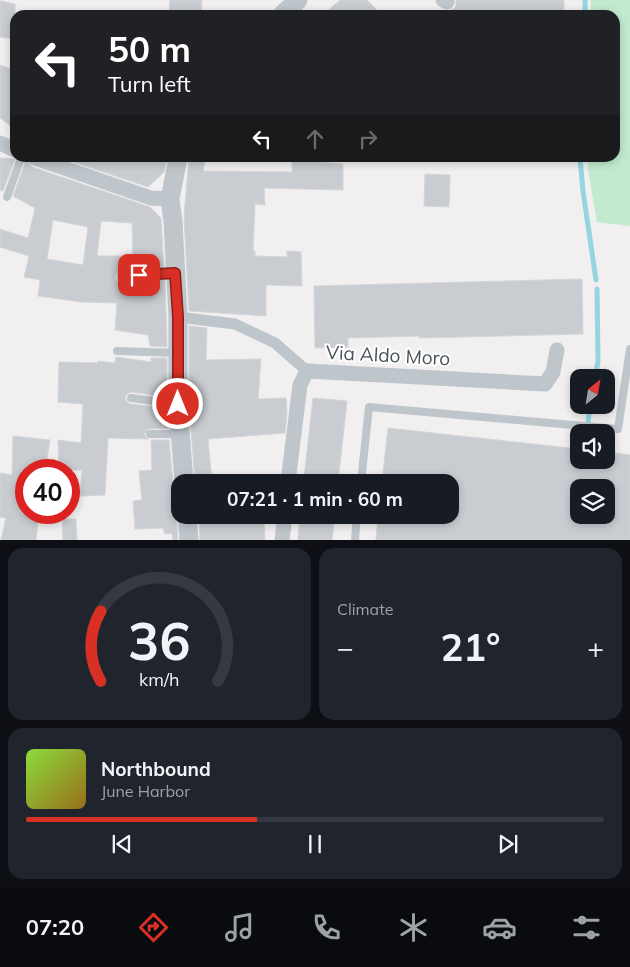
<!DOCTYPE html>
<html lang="en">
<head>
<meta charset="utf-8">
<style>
  body { margin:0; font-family:Mulish,sans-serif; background:#20242c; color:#f1f3f6; height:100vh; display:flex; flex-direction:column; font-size:19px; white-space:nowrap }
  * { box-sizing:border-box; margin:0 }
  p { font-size:16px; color:#9ea1a6 }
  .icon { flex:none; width:28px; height:28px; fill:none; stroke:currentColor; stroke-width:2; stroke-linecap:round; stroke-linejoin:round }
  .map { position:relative; height:540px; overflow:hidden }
  .sheet { display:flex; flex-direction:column; gap:8px; padding:8px; background:#0d0f14; flex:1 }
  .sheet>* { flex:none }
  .top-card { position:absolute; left:10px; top:10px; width:610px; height:152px; border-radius:15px; box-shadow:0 2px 8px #0003; background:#202124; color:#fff; overflow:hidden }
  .needle { width:32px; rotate:30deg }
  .tools { position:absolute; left:570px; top:369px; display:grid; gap:10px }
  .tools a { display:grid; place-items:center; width:45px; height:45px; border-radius:10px; background:#171b24; box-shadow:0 2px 8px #0003; font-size:25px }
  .speed { position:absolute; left:15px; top:459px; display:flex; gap:10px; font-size:25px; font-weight:700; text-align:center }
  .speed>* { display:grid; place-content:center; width:65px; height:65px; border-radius:50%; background:#171b24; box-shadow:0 2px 8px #0003; line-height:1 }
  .speed .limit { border:8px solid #d22; background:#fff; color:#111 }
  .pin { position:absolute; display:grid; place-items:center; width:42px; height:42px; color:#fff; margin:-21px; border-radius:10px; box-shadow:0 2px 8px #0006 }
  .me { position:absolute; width:55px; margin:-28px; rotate:0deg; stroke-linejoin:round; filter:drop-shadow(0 0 4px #0008) }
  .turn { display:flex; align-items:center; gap:18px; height:105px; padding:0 15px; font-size:22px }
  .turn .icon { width:65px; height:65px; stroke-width:2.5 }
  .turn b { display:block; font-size:35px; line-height:42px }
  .lanes { display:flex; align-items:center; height:48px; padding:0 15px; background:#0003; justify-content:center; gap:25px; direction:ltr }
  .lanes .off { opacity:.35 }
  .big { font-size:38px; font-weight:700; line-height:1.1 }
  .sheet .tile { flex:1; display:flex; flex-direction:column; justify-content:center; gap:8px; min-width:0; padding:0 18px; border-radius:15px; background:#20242c }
  .sheet .dial { align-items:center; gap:0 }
  .dial svg { height:130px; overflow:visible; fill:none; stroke:#363941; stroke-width:7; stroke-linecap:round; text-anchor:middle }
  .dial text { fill:#f1f3f6; stroke:none }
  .song { display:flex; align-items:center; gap:15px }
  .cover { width:60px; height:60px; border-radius:8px; background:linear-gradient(135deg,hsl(90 70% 55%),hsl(40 70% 35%)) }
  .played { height:5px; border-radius:2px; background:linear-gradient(90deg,#d93025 40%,#363941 40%) }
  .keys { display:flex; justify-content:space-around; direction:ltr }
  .heat { display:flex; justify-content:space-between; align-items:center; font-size:28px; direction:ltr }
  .sheet .tiles { flex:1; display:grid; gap:8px; grid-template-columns:1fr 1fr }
  .tile:last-child { grid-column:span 2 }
  .trip { position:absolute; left:171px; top:474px; width:288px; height:50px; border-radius:15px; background:#171b24; box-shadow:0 2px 8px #0003; font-weight:700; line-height:50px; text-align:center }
  .tab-bar { display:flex; height:80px; justify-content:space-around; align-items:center; background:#090b0e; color:#9ea1a6 }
  .tab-bar .icon { width:35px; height:35px }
  .tab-bar .current { color:#d93025 }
  .tab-bar b { font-size:22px; color:#f1f3f6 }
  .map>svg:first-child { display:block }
</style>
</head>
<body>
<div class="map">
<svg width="630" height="540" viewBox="0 0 630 540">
  <rect width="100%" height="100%" fill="#f1efef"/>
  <path fill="#c1eacf" d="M 591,0 L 630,0 L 630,226 L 597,222 L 588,169 L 588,158 L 615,158 L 615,15 L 590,15 Z"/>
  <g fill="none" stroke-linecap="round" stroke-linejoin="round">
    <path stroke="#93d6e2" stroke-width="5" d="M 585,0 L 585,15
      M 580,158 L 583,191 L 596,280
      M 595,378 L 598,361 L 597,289
      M 588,423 L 590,405"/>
  </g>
  <path fill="#c9ccd0" stroke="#d3d5d9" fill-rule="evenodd" d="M 170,0 L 202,0 L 201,15 L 169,15 Z
    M 340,0 L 367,0 L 382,15 L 323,15 Z
    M 456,0 L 564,0 L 564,15 L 503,15 L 452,10 L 456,6 Z
    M 0,1 L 15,4 L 15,39 L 0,37 Z
    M 0,65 L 15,70 L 15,129 L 0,118 Z
    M 0,158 L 15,159 L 3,191 L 0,190 Z
    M 62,158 L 167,158 L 164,172 L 148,187 Z
    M 189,158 L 205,158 L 203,171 L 292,172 L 292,160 L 343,164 L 343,190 L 264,188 L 265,205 L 255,204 L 253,251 L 255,251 L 255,256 L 287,257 L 287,251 L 301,252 L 302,286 L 266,285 L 266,316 L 189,311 L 184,216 Z
    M 26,160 L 32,167 L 150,207 L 161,218 L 164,268 L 121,271 L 117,273 L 115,277 L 117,281 L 121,283 L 165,279 L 167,347 L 150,346 L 148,335 L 115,330 L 117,303 L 81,302 L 38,296 L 40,280 L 24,277 L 29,256 L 0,247 L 0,229 L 28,238 L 35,208 L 13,196 ZM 53,220 L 88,227 L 83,265 L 47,259 ZM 101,221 L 132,223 L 133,256 L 97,256 Z
    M 425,174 L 450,175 L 449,207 L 424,206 Z
    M 582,279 L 583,334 L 420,338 L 419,336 L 348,338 L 348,347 L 315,348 L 314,286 Z
    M 189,326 L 207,328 L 206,360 L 261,359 L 258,399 L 286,398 L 287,412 L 285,433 L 208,439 L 212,482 L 195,482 L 189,404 Z
    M 116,357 L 151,362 L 151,358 L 167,358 L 167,397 L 131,392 L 127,394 L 125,398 L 127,402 L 130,404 L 167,408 L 169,428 L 148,429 L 144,434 L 148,439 L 108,438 L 105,495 L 80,496 L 82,470 L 59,470 L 58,440 L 81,443 L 83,404 L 58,402 L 59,362 L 97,363 L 98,361 L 115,363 Z
    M 313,398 L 347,401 L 338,482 L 309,482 L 310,479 L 304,478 Z
    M 388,428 L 579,449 L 579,460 L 606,460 L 606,452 L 630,455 L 630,540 L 376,540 L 378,515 L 450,515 L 450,482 L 382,482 ZM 579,488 L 606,488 L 606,515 L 579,515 Z
    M 13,436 L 50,440 L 45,470 L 26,470 L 26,512 L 39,513 L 36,540 L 1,540 L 6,518 L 0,517 L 0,473 L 12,475 Z
    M 151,440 L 169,440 L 173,483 L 175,489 L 180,492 L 180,506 L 177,511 L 176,516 L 178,540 L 173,540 L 172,533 L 165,534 L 163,528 L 135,529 L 133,501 L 142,500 L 139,471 L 152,470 Z
    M 300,515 L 335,515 L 332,540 L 298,540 Z
    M 264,516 L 265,540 L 200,540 L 199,521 Z
    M 62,519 L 76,519 L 77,540 L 63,540 Z"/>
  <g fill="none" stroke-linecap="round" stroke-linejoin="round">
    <path stroke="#bec6cc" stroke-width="8" d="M 7,197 L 21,158
      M 121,277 L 175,273
      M 117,351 L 178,353
      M 131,398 L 178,404
      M 150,434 L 174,434
      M 361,482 L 369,407 L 618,429 L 630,349
      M 355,540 L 357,515"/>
    <path stroke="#bec6cc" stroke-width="11" d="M 178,317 L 235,324 L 275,343 L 307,371"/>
    <path stroke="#bec6cc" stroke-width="15" d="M 443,0 L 447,2
      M 0,143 L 15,150
      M 35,158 L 151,198 L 170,199
      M 288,482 L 300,385 L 307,371 L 545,384 L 553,372 L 557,350
      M 282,540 L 285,515"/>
    <path stroke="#bec6cc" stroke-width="19" d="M 282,15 L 298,0
      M 178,158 L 170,199 L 173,221 L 178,317 L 178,404 L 184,482
      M 187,515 L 189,540"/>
  </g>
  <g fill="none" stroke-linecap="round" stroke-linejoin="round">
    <g stroke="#8d1f18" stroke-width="12">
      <path id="route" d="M 139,275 L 175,273 L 178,317 L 178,404"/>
    </g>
    <use href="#route" stroke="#d93025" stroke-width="9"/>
  </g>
  <g text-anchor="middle" stroke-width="4" stroke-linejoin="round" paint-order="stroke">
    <g font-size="19" fill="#49535a" stroke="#fff">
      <text transform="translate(388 355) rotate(3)" y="7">Via Aldo Moro</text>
    </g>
  </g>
</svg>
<div class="tools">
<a><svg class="needle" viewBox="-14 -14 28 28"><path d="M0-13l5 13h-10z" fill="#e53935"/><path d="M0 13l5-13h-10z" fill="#9ea1a6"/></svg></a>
<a><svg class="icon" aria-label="sound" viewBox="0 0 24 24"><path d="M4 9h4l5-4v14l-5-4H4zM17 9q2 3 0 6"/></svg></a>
<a><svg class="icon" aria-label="layers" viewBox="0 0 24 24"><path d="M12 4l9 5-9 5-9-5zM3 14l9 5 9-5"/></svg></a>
</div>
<div class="speed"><div class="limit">40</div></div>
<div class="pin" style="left:139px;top:275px;background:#d93025"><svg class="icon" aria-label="arrive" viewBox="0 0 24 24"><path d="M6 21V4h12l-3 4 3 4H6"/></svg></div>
<svg class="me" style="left:178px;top:404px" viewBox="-20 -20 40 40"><circle r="17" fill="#d93025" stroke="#fff" stroke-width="3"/><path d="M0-11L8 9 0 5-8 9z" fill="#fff"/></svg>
<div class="trip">07:21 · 1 min · 60 m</div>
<div class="top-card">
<div class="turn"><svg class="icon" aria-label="left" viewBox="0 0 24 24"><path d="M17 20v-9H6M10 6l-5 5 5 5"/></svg><div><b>50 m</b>Turn left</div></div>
<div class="lanes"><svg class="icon" aria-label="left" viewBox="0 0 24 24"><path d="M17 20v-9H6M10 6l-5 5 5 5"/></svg><svg class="icon off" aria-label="ahead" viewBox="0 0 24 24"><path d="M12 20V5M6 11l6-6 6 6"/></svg><svg class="icon off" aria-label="right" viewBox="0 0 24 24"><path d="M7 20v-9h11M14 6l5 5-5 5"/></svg></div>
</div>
</div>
<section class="sheet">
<div class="tiles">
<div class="tile dial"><svg viewBox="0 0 100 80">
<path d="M14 69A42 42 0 1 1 86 69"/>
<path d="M14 69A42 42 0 0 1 14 26" stroke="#d93025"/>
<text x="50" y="56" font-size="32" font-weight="700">36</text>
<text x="50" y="72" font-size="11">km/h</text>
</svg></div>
<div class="tile"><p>Climate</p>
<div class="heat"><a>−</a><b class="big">21°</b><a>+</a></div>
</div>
<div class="tile">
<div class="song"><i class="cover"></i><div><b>Northbound</b><p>June Harbor</p></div></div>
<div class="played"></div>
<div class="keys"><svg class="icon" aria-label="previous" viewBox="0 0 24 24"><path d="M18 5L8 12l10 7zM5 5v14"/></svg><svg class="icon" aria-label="pause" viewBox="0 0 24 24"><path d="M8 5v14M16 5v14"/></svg><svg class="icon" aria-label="next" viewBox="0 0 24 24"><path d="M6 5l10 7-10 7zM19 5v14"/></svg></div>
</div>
</div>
</section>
<nav class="tab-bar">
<b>07:20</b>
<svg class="icon current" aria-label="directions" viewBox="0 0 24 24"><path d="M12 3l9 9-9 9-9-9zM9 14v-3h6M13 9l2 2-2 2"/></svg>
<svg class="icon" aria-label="music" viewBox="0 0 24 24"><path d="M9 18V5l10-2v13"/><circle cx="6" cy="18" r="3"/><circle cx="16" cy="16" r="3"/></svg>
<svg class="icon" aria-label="phone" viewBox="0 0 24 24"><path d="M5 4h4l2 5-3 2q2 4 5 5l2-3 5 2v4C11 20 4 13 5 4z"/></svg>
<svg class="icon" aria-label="climate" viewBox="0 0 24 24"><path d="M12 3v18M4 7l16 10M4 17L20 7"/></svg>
<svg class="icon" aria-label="car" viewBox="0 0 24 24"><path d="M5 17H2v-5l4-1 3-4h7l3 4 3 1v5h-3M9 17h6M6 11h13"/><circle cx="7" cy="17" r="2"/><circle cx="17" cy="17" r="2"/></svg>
<svg class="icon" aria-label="filters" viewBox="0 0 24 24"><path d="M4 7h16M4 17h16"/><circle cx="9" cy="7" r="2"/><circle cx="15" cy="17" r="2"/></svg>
</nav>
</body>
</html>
